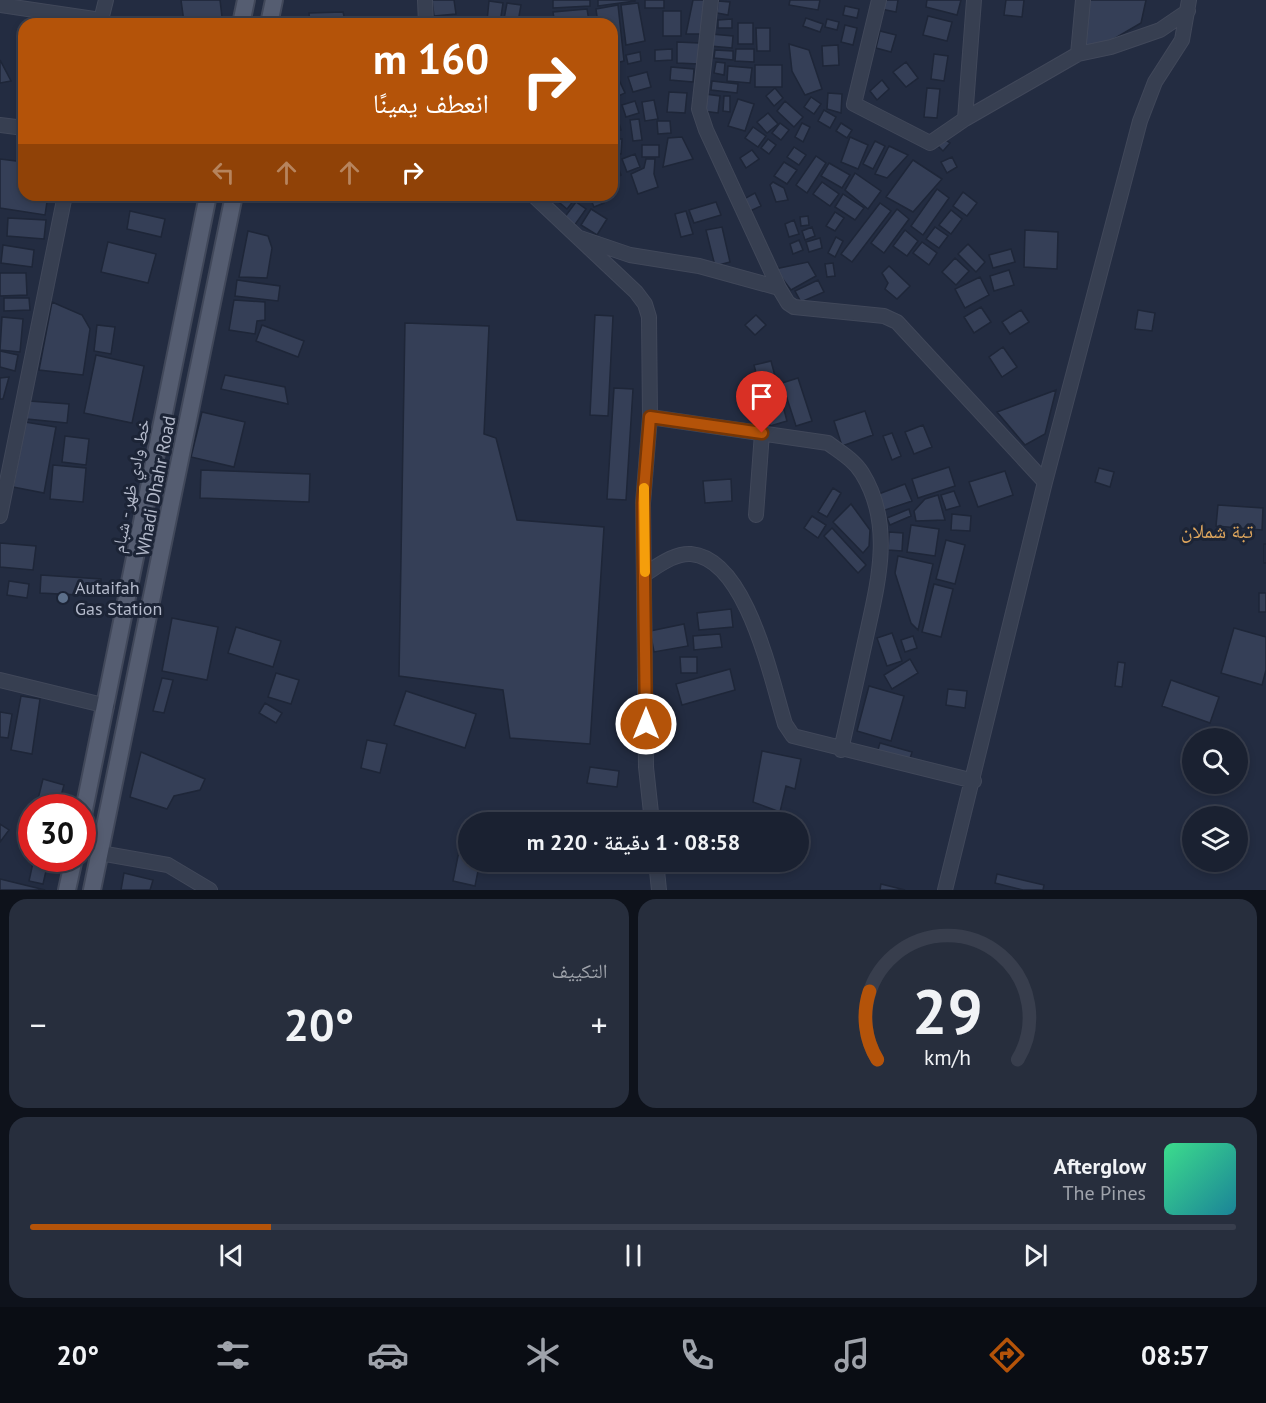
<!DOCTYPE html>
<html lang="ar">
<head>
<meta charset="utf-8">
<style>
  body { margin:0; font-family:"PT Sans","Noto Naskh Arabic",sans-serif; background:#272e3d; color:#f1f3f6; direction:rtl; height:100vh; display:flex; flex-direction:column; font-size:22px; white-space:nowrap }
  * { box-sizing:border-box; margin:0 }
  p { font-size:20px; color:#9fa3ab }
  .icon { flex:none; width:33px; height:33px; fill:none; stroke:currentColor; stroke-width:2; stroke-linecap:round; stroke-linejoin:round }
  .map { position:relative; height:890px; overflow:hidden; direction:ltr }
  .panel { display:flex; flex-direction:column; gap:9px; padding:9px; background:#0e121b; flex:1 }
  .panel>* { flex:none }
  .hud { position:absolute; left:18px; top:18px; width:600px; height:183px; border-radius:18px; box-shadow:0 3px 9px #0003,0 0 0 2px #383e4d; direction:rtl; background:#b45309; color:#fff; overflow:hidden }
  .tools { position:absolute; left:1182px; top:728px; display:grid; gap:12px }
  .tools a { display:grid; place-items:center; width:66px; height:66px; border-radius:50%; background:#1a2131; box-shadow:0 3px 9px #0003,0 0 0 2px #383e4d; font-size:30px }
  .speed { position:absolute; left:18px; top:794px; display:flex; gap:12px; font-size:30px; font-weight:700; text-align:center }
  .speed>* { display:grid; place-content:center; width:78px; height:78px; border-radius:50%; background:#1a2131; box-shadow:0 3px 9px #0003,0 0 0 2px #383e4d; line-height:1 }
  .speed .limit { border:9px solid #d22; background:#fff; color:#111 }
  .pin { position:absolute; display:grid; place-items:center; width:51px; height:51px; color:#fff; margin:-62px -26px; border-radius:50% 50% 50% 0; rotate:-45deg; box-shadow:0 0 6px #0007 }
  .pin .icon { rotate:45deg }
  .me { position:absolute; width:66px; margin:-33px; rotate:0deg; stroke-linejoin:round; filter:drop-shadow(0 0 4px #0008) }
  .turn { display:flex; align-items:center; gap:21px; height:126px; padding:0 30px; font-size:27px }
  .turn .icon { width:78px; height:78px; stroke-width:2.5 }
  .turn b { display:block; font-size:42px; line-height:51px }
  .lanes { display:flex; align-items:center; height:57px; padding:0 30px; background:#0003; justify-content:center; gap:30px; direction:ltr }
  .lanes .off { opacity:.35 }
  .big { font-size:45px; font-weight:600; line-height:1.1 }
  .panel .widget { flex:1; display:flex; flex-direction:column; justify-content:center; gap:9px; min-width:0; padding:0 21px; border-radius:18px; background:#272e3d }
  .panel .dial { align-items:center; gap:0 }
  .dial svg { height:156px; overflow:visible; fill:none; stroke:#383e4d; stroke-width:7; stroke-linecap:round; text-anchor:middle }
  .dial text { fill:#f1f3f6; stroke:none }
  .song { display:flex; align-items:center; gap:18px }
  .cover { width:72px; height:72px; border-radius:9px; background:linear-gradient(135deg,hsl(150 70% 55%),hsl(190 70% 35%)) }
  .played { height:6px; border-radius:3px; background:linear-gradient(90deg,#b45309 20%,#383e4d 20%) }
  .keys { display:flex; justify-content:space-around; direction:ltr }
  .heat { display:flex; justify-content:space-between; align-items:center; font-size:33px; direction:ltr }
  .panel .tiles { flex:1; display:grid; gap:9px; grid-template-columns:1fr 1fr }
  .widget:last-child { grid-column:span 2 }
  .trip { position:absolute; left:458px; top:812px; width:351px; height:60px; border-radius:30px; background:#1a2131; box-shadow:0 3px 9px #0003,0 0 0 2px #383e4d; font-weight:600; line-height:60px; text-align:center; direction:rtl }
  .dock { display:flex; height:96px; justify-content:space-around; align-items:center; background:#0a0d14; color:#9fa3ab }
  .dock .icon { width:42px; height:42px }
  .dock .current { color:#b45309 }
  .dock b { font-size:27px; color:#f1f3f6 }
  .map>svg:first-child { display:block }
</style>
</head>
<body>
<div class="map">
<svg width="1266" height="890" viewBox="0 0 1266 890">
  <rect width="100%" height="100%" fill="#232c41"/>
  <path fill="#353f57" stroke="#1e2638" stroke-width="1.5" d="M 181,0 L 220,0 L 222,17 L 184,22 Z
    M 432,0 L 454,0 L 456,14 L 434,16 Z
    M 553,0 L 590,0 L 590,6 L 553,8 Z
    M 598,0 L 635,0 L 635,1 L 598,6 Z
    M 645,0 L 664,0 L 664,8 L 645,8 Z
    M 693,0 L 707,0 L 702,34 L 686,34 Z
    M 790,0 L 820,0 L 818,10 L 789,5 Z
    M 882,0 L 898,0 L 896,12 L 881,9 Z
    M 927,0 L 961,0 L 957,15 L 926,7 Z
    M 1006,0 L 1024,0 L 1022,17 L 1004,15 Z
    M 1088,0 L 1146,0 L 1141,23 L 1112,40 L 1084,47 Z
    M 489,1 L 503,3 L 500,23 L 487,21 Z
    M 718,1 L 730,2 L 728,15 L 717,13 Z
    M 507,3 L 521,5 L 518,22 L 504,19 Z
    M 638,3 L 645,41 L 626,45 L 621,5 Z
    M 618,5 L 624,61 L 612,64 L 612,24 L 598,24 L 596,9 Z
    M 845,6 L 859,9 L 857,18 L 843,15 Z
    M 587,9 L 589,21 L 555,24 L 553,12 Z
    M 663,11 L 681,11 L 681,36 L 663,36 Z
    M 343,12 L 346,24 L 310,24 L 309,13 Z
    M 928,16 L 952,22 L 947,41 L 923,35 Z
    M 457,18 L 458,24 L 429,24 L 429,19 Z
    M 806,18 L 823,24 L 820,32 L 803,26 Z
    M 732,19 L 732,28 L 718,28 L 718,20 Z
    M 827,19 L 839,22 L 837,30 L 825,27 Z
    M 738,23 L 753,23 L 753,44 L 738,44 Z
    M 845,25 L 857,28 L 853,45 L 841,42 Z
    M 756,28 L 770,28 L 770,51 L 757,51 Z
    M 880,31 L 896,35 L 891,52 L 876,48 Z
    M 711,34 L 733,36 L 732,48 L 710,46 Z
    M 677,42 L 699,43 L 699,64 L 677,63 Z
    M 789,44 L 809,50 L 822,89 L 805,95 L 792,71 Z
    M 838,45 L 839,65 L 823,66 L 822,46 Z
    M 672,49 L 672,60 L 655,61 L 655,50 Z
    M 736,49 L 754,49 L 754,62 L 735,61 Z
    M 715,50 L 733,51 L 733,60 L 714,58 Z
    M 640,52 L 641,61 L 628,64 L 626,55 Z
    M 934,54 L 948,56 L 944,81 L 931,79 Z
    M 0,60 L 11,81 L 0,83 Z
    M 716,62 L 725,63 L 724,75 L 714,73 Z
    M 906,62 L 918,78 L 906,87 L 893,72 Z
    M 755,65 L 782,65 L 782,87 L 755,87 Z
    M 728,66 L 752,68 L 750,83 L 727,81 Z
    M 671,67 L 694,69 L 693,82 L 670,80 Z
    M 647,72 L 651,87 L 633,92 L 628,77 Z
    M 619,80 L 625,93 L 614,98 L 612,83 Z
    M 882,80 L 889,89 L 877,100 L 870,91 Z
    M 712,81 L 738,84 L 737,93 L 711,90 Z
    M 775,88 L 783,98 L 774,106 L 766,96 Z
    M 927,88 L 940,89 L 937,118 L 924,117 Z
    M 669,92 L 687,93 L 685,113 L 667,112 Z
    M 828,93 L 842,94 L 841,113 L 827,109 Z
    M 705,94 L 720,96 L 718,113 L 703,111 Z
    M 724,96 L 730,96 L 730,112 L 723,111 Z
    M 811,97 L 821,104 L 814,114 L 804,107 Z
    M 738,99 L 754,104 L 745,131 L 728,126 Z
    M 654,100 L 658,119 L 645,121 L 642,102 Z
    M 635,101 L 639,113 L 626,117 L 622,105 Z
    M 785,101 L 803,117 L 794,127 L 777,111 Z
    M 824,110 L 836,117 L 830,128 L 818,121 Z
    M 616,113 L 621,130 L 612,133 L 612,115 Z
    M 768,113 L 778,124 L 767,133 L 757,122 Z
    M 639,119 L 642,140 L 633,141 L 630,120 Z
    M 657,121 L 670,121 L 671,133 L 658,134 Z
    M 780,123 L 789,130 L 781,140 L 772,133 Z
    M 802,123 L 810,127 L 803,142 L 795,137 Z
    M 841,123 L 852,130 L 847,138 L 836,131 Z
    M 753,127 L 766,136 L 758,147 L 745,138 Z
    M 682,137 L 693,159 L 663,167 L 668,138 Z
    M 850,137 L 868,145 L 858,169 L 841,162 Z
    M 612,139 L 622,139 L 621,154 L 612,153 Z
    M 768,139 L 776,145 L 769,154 L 761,148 Z
    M 944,139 L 950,143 L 943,151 L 938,146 Z
    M 875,141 L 885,146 L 873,169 L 863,164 Z
    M 642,145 L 659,145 L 659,157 L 642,157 Z
    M 889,146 L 908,155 L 887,178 L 875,174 Z
    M 794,147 L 806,155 L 799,165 L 787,157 Z
    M 752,150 L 759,159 L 746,168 L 740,158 Z
    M 635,154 L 640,167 L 627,172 L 622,159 Z
    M 816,156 L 826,163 L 807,193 L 796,185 Z
    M 952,157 L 957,167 L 947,173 L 941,162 Z
    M 0,159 L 24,162 L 24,195 L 48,195 L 45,215 L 0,208 Z
    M 646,159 L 655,159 L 654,174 L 658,187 L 638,194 L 631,174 L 644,168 Z
    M 913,160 L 942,179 L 913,212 L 886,197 Z
    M 784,162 L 797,170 L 787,184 L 774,176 Z
    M 829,163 L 850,175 L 842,188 L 821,176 Z
    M 617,165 L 621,175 L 612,179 L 612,167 Z
    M 855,173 L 881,191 L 868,209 L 845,190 Z
    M 773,182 L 784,188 L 788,200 L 776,202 L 770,185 Z
    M 822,182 L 839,194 L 830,206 L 813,194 Z
    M 937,189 L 949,198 L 923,235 L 911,226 Z
    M 963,192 L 977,203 L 967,216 L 953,206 Z
    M 755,193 L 761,206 L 748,212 L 742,200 Z
    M 843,194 L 864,208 L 855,220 L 835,207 Z
    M 120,195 L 134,195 L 133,199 L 120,197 Z
    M 556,195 L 578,195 L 567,209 L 554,198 Z
    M 589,195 L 601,195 L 604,203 L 594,207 Z
    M 576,202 L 586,209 L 574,226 L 564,218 Z
    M 716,202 L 721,215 L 694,223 L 689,210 Z
    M 880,203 L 891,211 L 852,262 L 841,254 Z
    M 591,209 L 607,219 L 597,235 L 581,225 Z
    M 897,209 L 909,219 L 884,253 L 871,243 Z
    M 951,210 L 962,219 L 951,234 L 939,225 Z
    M 130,211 L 165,219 L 161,237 L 127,229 Z
    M 686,211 L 693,234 L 681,237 L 675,214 Z
    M 835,212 L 844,218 L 835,231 L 826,226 Z
    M 808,216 L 809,225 L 801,226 L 800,217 Z
    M 8,218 L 46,220 L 44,239 L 7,236 Z
    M 794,220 L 799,234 L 789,237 L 785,224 Z
    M 722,227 L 730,262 L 715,266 L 706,230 Z
    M 812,227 L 815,236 L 805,240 L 802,231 Z
    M 935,227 L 948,236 L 939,248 L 926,239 Z
    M 905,230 L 918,241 L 907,256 L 893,246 Z
    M 1025,230 L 1058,232 L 1057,269 L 1024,267 Z
    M 248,231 L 268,236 L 272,248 L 267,278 L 239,277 Z
    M 836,237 L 843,241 L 835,257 L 828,253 Z
    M 820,238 L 822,248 L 809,252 L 806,242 Z
    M 799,240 L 803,250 L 793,254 L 790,244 Z
    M 108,242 L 156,254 L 148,283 L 101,272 Z
    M 922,242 L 937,253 L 929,265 L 913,253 Z
    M 968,244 L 985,262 L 976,272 L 958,254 Z
    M 3,245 L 34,250 L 32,267 L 1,263 Z
    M 1011,249 L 1015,262 L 993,268 L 989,255 Z
    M 955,258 L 969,271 L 956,285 L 942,272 Z
    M 808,262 L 816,276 L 791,290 L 775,269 Z
    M 833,263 L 835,276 L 827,277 L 825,264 Z
    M 889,266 L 910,286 L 897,299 L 885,289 L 888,283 L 882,273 Z
    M 1009,270 L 1014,285 L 994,291 L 990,276 Z
    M 0,273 L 26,273 L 27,295 L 0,296 Z
    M 980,277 L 989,295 L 965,308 L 955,289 Z
    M 237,280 L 280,286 L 278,301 L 235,296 Z
    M 818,280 L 824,292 L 801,302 L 795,291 Z
    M 4,298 L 29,298 L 30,310 L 4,311 Z
    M 234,300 L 265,302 L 265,320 L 257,321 L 255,334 L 229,330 Z
    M 52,302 L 82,315 L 90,329 L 83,375 L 39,370 Z
    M 981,307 L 991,322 L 974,333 L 964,317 Z
    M 1021,310 L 1029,322 L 1010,334 L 1002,322 Z
    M 1138,310 L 1155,313 L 1152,331 L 1135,329 Z
    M 595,315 L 613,316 L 608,416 L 590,415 Z
    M 756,315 L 766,325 L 755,335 L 745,325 Z
    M 2,317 L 23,319 L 20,352 L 0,350 Z
    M 405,323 L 489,326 L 484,434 L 496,438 L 517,520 L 604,527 L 590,744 L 510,738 L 503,690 L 399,676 Z
    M 97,325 L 115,327 L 111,354 L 94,351 Z
    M 262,325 L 304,341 L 298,357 L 256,341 Z
    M 1003,347 L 1017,367 L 1002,377 L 989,357 Z
    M 0,351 L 18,355 L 15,371 L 0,367 Z
    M 96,355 L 144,366 L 132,423 L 84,413 Z
    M 771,361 L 787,421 L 770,426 L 754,365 Z
    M 225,375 L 285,387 L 288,404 L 221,389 Z
    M 9,377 L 3,399 L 0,399 L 0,378 Z
    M 798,378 L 812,421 L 796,426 L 782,383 Z
    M 614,388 L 633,389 L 626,500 L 607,499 Z
    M 1056,390 L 1045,434 L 1025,445 L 997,412 Z
    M 29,401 L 69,404 L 67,423 L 27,419 Z
    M 865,411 L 873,435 L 842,446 L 834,421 Z
    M 202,412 L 245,422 L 234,467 L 191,457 Z
    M 25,422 L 56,427 L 44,493 L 13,487 Z
    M 923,425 L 932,447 L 914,454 L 905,432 Z
    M 892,433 L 901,456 L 892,460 L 883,436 Z
    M 65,436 L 89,439 L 86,465 L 62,462 Z
    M 53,465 L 86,468 L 83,502 L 50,499 Z
    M 949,467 L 955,486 L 918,498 L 912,479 Z
    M 1099,468 L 1114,472 L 1110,487 L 1095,482 Z
    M 201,470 L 310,474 L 309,502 L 200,498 Z
    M 1005,471 L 1013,495 L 978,507 L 969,482 Z
    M 731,479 L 732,501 L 705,503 L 703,481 Z
    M 905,484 L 912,501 L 882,511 L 876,495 Z
    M 833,488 L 841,493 L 827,517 L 818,512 Z
    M 954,491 L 960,506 L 946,510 L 941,495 Z
    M 938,495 L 945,520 L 916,521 L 914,511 L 925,499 Z
    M 851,504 L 870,530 L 869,546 L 863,553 L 833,522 Z
    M 1218,505 L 1263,508 L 1262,530 L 1216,526 Z
    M 909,509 L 911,516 L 890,525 L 887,518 Z
    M 952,514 L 971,516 L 970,531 L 951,530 Z
    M 812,516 L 826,525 L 818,538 L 804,528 Z
    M 911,525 L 939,529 L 935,556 L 907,552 Z
    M 832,528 L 866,565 L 858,573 L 824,536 Z
    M 889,532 L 903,533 L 902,551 L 888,550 Z
    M 946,540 L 965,545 L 955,584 L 936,579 Z
    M 0,543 L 36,546 L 33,570 L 0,567 Z
    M 1264,544 L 1266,544 L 1266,563 L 1264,563 Z
    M 898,556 L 933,564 L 918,630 L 911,623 L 895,573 Z
    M 41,575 L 101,579 L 100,596 L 40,593 Z
    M 9,581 L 29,584 L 27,598 L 7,595 Z
    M 934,584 L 953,589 L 941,637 L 922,632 Z
    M 1259,593 L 1266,593 L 1266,612 L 1259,612 Z
    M 731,609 L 733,627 L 699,630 L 697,613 Z
    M 172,618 L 218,627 L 207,680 L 162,671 Z
    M 684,624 L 688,646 L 654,652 L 650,631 Z
    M 236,627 L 281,641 L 273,667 L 228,653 Z
    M 1234,628 L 1266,637 L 1266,670 L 1262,685 L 1221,673 Z
    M 892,633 L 902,661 L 887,666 L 877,638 Z
    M 720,634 L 722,647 L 694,650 L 693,636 Z
    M 913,636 L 917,648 L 905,652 L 901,640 Z
    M 680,657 L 697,657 L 697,673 L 681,673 Z
    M 910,659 L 918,673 L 892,689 L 884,675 Z
    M 1118,662 L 1125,663 L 1122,687 L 1115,686 Z
    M 730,669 L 735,690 L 682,705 L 676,684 Z
    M 276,673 L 299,680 L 291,704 L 268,697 Z
    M 162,678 L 173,680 L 164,713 L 153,711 Z
    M 1171,680 L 1219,697 L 1210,723 L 1162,706 Z
    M 869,686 L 904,696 L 891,741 L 857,731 Z
    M 948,689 L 967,691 L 965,708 L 946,705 Z
    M 406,691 L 476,714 L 465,748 L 394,725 Z
    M 21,696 L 40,699 L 32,754 L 11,750 Z
    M 265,703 L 282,713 L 276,723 L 259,713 Z
    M 0,712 L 12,714 L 8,738 L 0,737 Z
    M 367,740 L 387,744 L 380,773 L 361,768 Z
    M 880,743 L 912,752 L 909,762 L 877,753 Z
    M 762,751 L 801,759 L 795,789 L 786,786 L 780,812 L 753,802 Z
    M 141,752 L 205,779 L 200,790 L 174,796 L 167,809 L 130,797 Z
    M 590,767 L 619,771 L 617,787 L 587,783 Z
    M 43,779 L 64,785 L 58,807 L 36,807 Z
    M 0,824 L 9,830 L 0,842 Z
    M 32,825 L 32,848 L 26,847 Z
    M 459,851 L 468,852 L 468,861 L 480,861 L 475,886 L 453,881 Z
    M 34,858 L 49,858 L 43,884 L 29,881 Z
    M 124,873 L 153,880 L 150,890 L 121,890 Z
    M 997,874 L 1044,885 L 1043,890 L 1023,890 L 995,883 Z
    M 0,879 L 45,890 L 0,890 Z
    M 881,884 L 905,890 L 880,890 Z"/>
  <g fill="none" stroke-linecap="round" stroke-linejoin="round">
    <g stroke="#41485a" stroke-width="16">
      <path id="minor" d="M 425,0 L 426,24
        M 879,0 L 854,104 L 930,143 L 965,119 L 1078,54 L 1111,47 L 1160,30 L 1188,11
        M 0,5 L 101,20
        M 100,24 L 106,0
        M 1078,54 L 1083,0
        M 965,119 L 974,0
        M 0,125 L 24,128
        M 533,195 L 636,292 L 645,304 L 649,317 L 650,417 L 643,503 L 646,767 L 652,822
        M 580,238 L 630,255 L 699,266 L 779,288 L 706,130 L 699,109 L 711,0
        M 779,288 L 788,303 L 794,307 L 884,316 L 897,322 L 1045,482
        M 650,417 L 828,443 C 840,452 854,460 862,473 C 895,526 877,586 865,642 C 857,678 849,714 841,750
        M 756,515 L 762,433
        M 0,516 L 65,195
        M 645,574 C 658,566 674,553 691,554 C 747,559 771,679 785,724 L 793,736 L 974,781
        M 0,680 L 107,706
        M 100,853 L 168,865 L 210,890
        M 656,861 L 659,890
        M 945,890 L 1045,482 L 1140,121 L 1155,82 L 1182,40 L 1189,0"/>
    </g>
    <g stroke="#41485a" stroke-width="20">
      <path id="major" d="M 241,24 L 246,0
        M 269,24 L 274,0
        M 82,820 L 208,195
        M 67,890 L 74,858
        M 92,890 L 234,195"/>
    </g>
    <use href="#minor" stroke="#373f51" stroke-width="14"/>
    <use href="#major" stroke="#555d71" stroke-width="16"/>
  </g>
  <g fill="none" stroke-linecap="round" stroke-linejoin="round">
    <g stroke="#753606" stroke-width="15">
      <path id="route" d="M 646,724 L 643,503 L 650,417 L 762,433"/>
    </g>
    <use href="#route" stroke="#b45309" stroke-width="10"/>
    <path stroke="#f59e0b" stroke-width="10" d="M 644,488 L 645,572"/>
  </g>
  <circle fill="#5c6f8a" stroke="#1c2436" stroke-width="2" cx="63" cy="598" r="6"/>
  <g text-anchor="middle" stroke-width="6" stroke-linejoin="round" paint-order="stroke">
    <g font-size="18" fill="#b4bacb" stroke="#1c2436">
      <text transform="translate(131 486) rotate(-79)" y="6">خط وادي ظهر - شبام</text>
      <text transform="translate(156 486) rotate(-79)" y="6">Whadi Dhahr Road</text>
    </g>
    <g font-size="18" fill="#b4bacb" stroke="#1c2436" text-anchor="start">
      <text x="75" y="594">Autaifah<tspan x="75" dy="21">Gas Station</tspan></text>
    </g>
    <g font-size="20" fill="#dda55d" stroke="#1c2436">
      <text x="1217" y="538">تبة شملان</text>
    </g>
  </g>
</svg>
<div class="tools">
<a><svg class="icon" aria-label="search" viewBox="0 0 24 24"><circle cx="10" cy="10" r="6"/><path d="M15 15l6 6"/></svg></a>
<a><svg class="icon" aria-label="layers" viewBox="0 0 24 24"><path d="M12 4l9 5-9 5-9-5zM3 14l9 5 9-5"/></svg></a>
</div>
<div class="speed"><div class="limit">30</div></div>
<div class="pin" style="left:762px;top:433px;background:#d93025"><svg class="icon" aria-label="arrive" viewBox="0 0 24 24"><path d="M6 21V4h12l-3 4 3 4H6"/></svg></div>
<svg class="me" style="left:646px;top:724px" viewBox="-20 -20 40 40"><circle r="17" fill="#b45309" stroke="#fff" stroke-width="3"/><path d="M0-11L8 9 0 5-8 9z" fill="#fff"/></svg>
<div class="trip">08:58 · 1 دقيقة · 220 m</div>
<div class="hud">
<div class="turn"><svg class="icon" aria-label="right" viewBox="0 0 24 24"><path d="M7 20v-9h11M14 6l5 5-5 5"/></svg><div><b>160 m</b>انعطف يمينًا</div></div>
<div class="lanes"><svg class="icon off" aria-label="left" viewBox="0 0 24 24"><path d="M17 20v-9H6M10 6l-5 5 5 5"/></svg><svg class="icon off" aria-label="ahead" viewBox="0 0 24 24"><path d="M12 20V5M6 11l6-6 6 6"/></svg><svg class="icon off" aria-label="ahead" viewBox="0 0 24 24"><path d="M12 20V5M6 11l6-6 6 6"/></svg><svg class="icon" aria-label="right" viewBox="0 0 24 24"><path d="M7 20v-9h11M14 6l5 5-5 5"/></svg></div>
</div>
</div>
<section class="panel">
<div class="tiles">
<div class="widget dial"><svg viewBox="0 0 100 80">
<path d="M14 69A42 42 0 1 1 86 69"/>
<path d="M14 69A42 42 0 0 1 10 34" stroke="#b45309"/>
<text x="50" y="56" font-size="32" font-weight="700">29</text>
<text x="50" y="72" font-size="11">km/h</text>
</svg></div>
<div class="widget"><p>التكييف</p>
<div class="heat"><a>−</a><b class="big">20°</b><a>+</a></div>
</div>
<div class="widget">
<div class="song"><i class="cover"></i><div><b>Afterglow</b><p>The Pines</p></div></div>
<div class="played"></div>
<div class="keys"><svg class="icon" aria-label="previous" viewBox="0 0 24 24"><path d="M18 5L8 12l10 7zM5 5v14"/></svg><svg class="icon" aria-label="pause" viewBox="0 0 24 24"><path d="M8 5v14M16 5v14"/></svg><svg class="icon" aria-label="next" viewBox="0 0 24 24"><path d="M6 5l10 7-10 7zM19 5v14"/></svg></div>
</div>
</div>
</section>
<nav class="dock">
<b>08:57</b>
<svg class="icon current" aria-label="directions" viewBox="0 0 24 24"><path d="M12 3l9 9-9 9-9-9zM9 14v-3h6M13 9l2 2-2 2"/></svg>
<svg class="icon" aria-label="music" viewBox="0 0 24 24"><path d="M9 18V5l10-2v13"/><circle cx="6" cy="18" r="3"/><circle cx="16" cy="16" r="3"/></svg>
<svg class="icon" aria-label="phone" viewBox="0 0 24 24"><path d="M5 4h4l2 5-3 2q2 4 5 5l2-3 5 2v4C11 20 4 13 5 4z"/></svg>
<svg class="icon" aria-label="climate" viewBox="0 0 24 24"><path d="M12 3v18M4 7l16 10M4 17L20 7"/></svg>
<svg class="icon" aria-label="car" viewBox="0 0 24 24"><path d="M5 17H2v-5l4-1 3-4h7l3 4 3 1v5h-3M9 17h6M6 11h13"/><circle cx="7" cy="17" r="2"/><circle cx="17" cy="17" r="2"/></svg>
<svg class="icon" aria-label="filters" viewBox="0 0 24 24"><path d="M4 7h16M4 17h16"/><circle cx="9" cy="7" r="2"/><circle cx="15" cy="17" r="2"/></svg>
<b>20°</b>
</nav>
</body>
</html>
